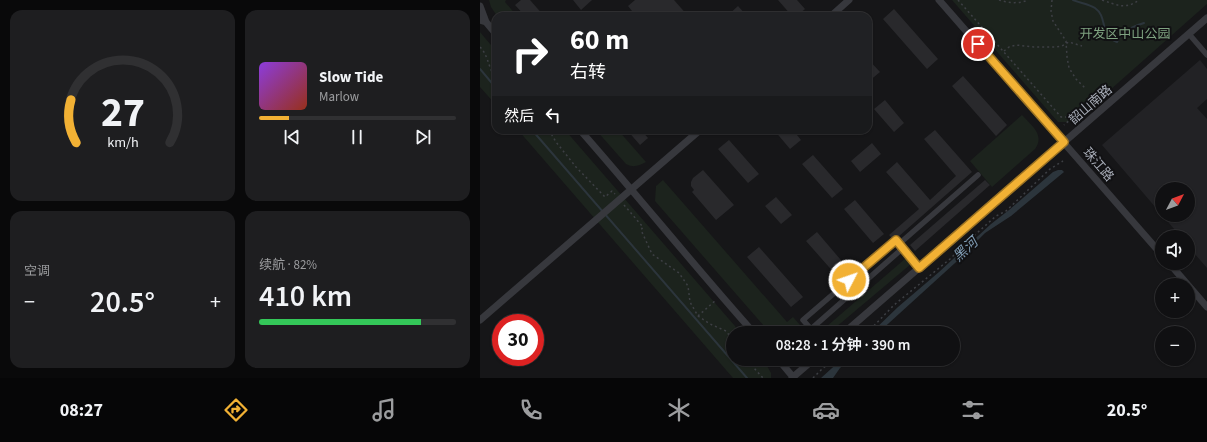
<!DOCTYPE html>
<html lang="zh">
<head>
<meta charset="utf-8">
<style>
  body { margin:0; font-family:"Source Sans 3","Noto Sans SC",sans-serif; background:#1e1e20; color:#f1f3f6; height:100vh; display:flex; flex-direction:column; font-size:15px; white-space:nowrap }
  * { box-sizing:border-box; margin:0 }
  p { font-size:13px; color:#9c9d9f }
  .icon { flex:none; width:22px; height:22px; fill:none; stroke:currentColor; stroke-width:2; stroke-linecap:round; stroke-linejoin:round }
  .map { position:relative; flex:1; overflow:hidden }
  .panel { display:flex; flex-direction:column; gap:10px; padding:10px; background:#09090a; width:480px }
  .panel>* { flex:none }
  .top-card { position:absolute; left:12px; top:12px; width:380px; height:122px; border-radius:12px; box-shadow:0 1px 3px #0004,0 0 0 1px #303032; background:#202124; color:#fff; overflow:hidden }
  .needle { width:26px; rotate:49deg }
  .controls { position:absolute; left:675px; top:182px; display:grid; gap:8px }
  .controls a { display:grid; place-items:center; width:40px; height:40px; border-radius:50%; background:#101012; box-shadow:0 1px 3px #0004,0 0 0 1px #303032; font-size:20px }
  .speed { position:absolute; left:12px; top:314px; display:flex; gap:8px; font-size:20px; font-weight:700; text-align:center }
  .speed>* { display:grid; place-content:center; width:52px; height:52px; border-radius:50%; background:#101012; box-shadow:0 1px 3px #0004,0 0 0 1px #303032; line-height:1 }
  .speed .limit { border:6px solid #d22; background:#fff; color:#111 }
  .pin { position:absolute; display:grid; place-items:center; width:34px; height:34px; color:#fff; margin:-17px; border:2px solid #fff; border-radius:50%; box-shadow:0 1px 4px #0007 }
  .me { position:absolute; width:44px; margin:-22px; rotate:49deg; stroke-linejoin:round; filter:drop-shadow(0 0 3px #0008) }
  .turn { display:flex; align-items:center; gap:14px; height:84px; padding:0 12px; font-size:18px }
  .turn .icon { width:52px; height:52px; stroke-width:2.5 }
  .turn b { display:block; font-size:28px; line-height:34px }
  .then { display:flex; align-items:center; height:38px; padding:0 12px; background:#0003; gap:8px; font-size:15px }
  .big { font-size:30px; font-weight:600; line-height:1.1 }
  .panel .card { flex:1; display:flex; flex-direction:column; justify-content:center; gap:6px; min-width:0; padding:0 14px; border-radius:12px; background:#1e1e20 }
  .panel .dial { align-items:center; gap:0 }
  .dial svg { height:104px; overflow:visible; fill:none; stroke:#303032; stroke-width:7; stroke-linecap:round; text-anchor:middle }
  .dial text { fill:#f1f3f6; stroke:none }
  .song { display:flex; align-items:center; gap:12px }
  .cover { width:48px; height:48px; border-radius:6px; background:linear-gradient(135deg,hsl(270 70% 55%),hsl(10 70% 35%)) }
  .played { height:4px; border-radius:2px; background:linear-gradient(90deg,#f2b134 15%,#303032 15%) }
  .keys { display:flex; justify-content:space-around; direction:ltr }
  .heat { display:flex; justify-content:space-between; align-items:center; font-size:22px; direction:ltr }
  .charge { height:6px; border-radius:3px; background:linear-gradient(90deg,#34c759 82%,#303032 0) }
  .panel .tiles { flex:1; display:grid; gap:10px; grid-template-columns:repeat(2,1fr) }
  .trip { position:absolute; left:246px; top:326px; width:234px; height:40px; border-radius:20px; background:#101012; box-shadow:0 1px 3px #0004,0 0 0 1px #303032; font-weight:600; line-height:40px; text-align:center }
  .dock { display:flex; height:64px; justify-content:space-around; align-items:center; background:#060607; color:#9c9d9f }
  .dock .icon { width:28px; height:28px }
  .dock .active { color:#f2b134 }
  .dock b { font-size:18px; color:#f1f3f6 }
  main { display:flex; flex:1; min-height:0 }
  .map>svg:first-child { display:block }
</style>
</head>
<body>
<main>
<section class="panel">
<div class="tiles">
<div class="card dial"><svg viewBox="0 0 100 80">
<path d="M14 69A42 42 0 1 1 86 69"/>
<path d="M14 69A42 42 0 0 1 10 36" stroke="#f2b134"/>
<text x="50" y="56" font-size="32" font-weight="700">27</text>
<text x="50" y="72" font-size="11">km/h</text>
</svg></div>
<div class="card">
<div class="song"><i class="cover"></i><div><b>Slow Tide</b><p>Marlow</p></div></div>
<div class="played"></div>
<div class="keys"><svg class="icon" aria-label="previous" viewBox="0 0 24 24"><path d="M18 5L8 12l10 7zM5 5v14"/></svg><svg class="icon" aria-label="pause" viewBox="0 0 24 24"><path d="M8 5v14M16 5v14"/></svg><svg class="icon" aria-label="next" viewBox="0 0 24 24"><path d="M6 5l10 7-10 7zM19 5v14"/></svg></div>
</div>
<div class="card"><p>空调</p>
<div class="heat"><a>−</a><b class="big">20.5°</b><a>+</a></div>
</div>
<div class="card"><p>续航 · 82%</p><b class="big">410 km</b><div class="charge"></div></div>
</div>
</section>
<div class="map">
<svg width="727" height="378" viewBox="0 0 727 378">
  <rect width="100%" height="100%" fill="#161618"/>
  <path fill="#222225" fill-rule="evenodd" d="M 720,60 L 727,69 L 727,99 L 717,108 L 727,119 L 727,268 L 708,246 L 708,237 L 701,237 L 622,145 ZM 682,189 L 708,189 L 708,215 L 682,215 Z"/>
  <path fill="#1c231d" d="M 9,0 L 26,0 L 25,2 L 37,16 L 17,16 L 11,7 Z
    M 472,0 L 727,0 L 727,4 L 594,122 L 578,122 Z
    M 0,32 L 16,51 L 16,105 L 0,87 Z
    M 542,115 C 552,126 565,135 555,149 L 512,187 L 490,161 Z
    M 38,130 L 85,130 L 261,333 L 253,333 L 253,359 L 283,359 L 291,373 L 291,378 L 253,378 Z
    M 116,130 L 138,130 L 166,162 C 158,166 154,168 146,164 Z
    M 183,180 L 307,322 L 313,317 L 327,333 L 290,333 L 175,201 L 176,186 Z
    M 426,258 L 431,264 L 349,333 L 339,333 Z"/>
  <path fill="#2c353c" d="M 578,170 L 582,170 L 584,172 L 531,216 L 505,233 L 475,263 L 398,333 L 391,333 L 418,307 L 459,272 L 511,224 L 529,210 L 573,172 Z
    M 362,359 L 370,359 L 360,368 L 353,378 L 341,378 Z"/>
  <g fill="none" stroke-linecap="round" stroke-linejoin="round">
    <path stroke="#2c353c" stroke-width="2" d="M 593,0 C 600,3 609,4 615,8 C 628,17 619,35 637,42 C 643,30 652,27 664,23
      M 0,69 L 16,88
      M 52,130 L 267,378"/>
  </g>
  <path fill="#29292c" d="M 41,0 L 50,0 L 64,16 L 45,16 L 35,5 Z
    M 93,0 L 112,0 L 101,10 Z
    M 155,0 L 194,0 L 208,16 L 156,16 L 148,6 Z
    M 298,0 L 317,0 L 325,9 L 317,16 L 312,16 Z
    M 258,6 L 267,16 L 247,16 Z
    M 414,9 L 458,59 L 447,69 L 403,19 Z
    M 388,59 L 400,72 L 388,82 Z
    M 483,76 L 527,125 L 516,136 L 472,86 Z
    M 405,100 L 424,123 L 414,132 L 394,109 Z
    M 147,130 L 161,130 L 168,138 L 160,145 Z
    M 294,130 L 313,130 L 321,140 L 310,149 Z
    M 455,130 L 492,172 L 418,237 L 415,236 L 412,238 L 409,235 L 439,209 L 406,172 L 417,162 L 450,200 L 476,176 L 444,139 Z
    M 249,140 L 279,174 L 268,183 L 238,149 Z
    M 392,143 L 401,154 L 380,172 L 371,161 Z
    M 333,155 L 363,189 L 352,198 L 322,164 Z
    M 223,170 L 254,205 L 236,220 L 212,192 L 214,190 L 211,186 L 211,182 L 213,178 Z
    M 505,180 L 510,185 L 435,251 L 430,245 Z
    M 296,197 L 312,215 L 301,224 L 285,206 Z
    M 375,200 L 404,234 L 393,243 L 364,209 Z
    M 337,232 L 366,266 L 356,275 L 326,241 Z
    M 279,247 L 323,297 L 311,307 L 267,257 Z"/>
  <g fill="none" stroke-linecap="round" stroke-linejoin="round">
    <path stroke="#3d3f44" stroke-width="1.5" stroke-dasharray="2 3" stroke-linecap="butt" d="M 478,0 L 581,117 L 587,117 L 591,119 L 584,125
      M 519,0 C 528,3 539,4 548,0
      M 572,0 L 571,11 L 573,21 L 586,41 L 587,57 L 589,68 L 596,79 L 605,88
      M 622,0 C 637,5 645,10 659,0
      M 0,47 C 9,56 8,69 16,78
      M 524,51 L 529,47 L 536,45 L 554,47 L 575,47 L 582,46 L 589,42 L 602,46
      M 69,130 L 76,142 L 96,167 L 125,197 L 132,191 L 135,194
      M 144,205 L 163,227 L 161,230 L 172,254 L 199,273 L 208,286 L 210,302 L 218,316 L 230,324 L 246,331 L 253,340
      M 218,316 L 236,300
      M 387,333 L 414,305 L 470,259 L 487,242 L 516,216 L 526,211 L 570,169 L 583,161
      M 273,359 L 274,368 L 283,378
      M 333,378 L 343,368 L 356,359"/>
    <path stroke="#37383d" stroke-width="5.5" d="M 709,34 L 727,55
      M 419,244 L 416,240 L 323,320 L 331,329 L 423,248
      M 439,267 L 419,244 L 498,175"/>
    <path stroke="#37383d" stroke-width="7" d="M 459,0 L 682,255
      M 0,6 L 6,22 L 0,20
      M 351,16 L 369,0
      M 6,22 L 16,34
      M 100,130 C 159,197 215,267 274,333
      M 689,263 L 727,307
      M 0,320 L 220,130
      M 364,333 L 727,18
      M 298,359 L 313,377
      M 312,378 L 334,359"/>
  </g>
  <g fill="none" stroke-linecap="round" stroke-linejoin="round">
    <g stroke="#9d7322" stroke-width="10">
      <path id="route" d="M 369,280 L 416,240 L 439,268 L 584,142 L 498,44"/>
    </g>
    <use href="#route" stroke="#f2b134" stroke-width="7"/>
  </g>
  <g text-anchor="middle" stroke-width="4" stroke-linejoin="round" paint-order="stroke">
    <g font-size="13" fill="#7fa381" stroke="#111113">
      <text x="645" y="38">开发区中山公园</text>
    </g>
    <g font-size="13" fill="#a8adb8" stroke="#111113">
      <text transform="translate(610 104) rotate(-41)" y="5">韶山南路</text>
      <text transform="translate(619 164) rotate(49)" y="5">珠江路</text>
    </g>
    <g font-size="14" font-style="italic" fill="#7f9bb3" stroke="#111113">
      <text transform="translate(485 249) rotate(-43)" y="5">黑河</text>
    </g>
  </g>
</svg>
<div class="controls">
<a><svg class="needle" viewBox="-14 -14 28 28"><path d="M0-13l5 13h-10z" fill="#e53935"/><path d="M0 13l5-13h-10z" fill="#9c9d9f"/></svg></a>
<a><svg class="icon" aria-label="sound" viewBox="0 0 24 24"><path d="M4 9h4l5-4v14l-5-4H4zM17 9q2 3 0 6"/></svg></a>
<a>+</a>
<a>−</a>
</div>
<div class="speed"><div class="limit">30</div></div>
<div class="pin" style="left:498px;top:44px;background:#d93025"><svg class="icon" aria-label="arrive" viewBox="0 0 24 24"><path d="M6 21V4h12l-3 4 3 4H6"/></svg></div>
<svg class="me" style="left:369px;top:280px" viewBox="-20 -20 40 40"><circle r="17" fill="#f2b134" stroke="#fff" stroke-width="3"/><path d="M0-11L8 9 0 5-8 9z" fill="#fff"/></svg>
<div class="trip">08:28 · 1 分钟 · 390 m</div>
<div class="top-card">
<div class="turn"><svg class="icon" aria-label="right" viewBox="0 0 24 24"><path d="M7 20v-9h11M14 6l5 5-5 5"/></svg><div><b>60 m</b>右转</div></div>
<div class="then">然后<svg class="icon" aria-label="left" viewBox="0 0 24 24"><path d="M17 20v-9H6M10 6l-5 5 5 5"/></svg></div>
</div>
</div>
</main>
<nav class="dock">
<b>08:27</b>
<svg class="icon active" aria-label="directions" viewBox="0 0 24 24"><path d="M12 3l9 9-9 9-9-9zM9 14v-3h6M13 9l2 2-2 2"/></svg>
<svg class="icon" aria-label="music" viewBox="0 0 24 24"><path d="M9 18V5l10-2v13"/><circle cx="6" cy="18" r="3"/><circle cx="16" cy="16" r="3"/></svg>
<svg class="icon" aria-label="phone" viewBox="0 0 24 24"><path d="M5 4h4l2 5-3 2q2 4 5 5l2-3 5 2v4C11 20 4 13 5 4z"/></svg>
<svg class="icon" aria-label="climate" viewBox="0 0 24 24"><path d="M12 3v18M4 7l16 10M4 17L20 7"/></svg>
<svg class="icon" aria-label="car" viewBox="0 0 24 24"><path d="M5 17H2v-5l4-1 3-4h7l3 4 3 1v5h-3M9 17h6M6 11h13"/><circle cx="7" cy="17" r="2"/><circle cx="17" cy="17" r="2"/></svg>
<svg class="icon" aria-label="filters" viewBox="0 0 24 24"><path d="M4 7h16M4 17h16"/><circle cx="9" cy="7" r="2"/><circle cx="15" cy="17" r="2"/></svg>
<b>20.5°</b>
</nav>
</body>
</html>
